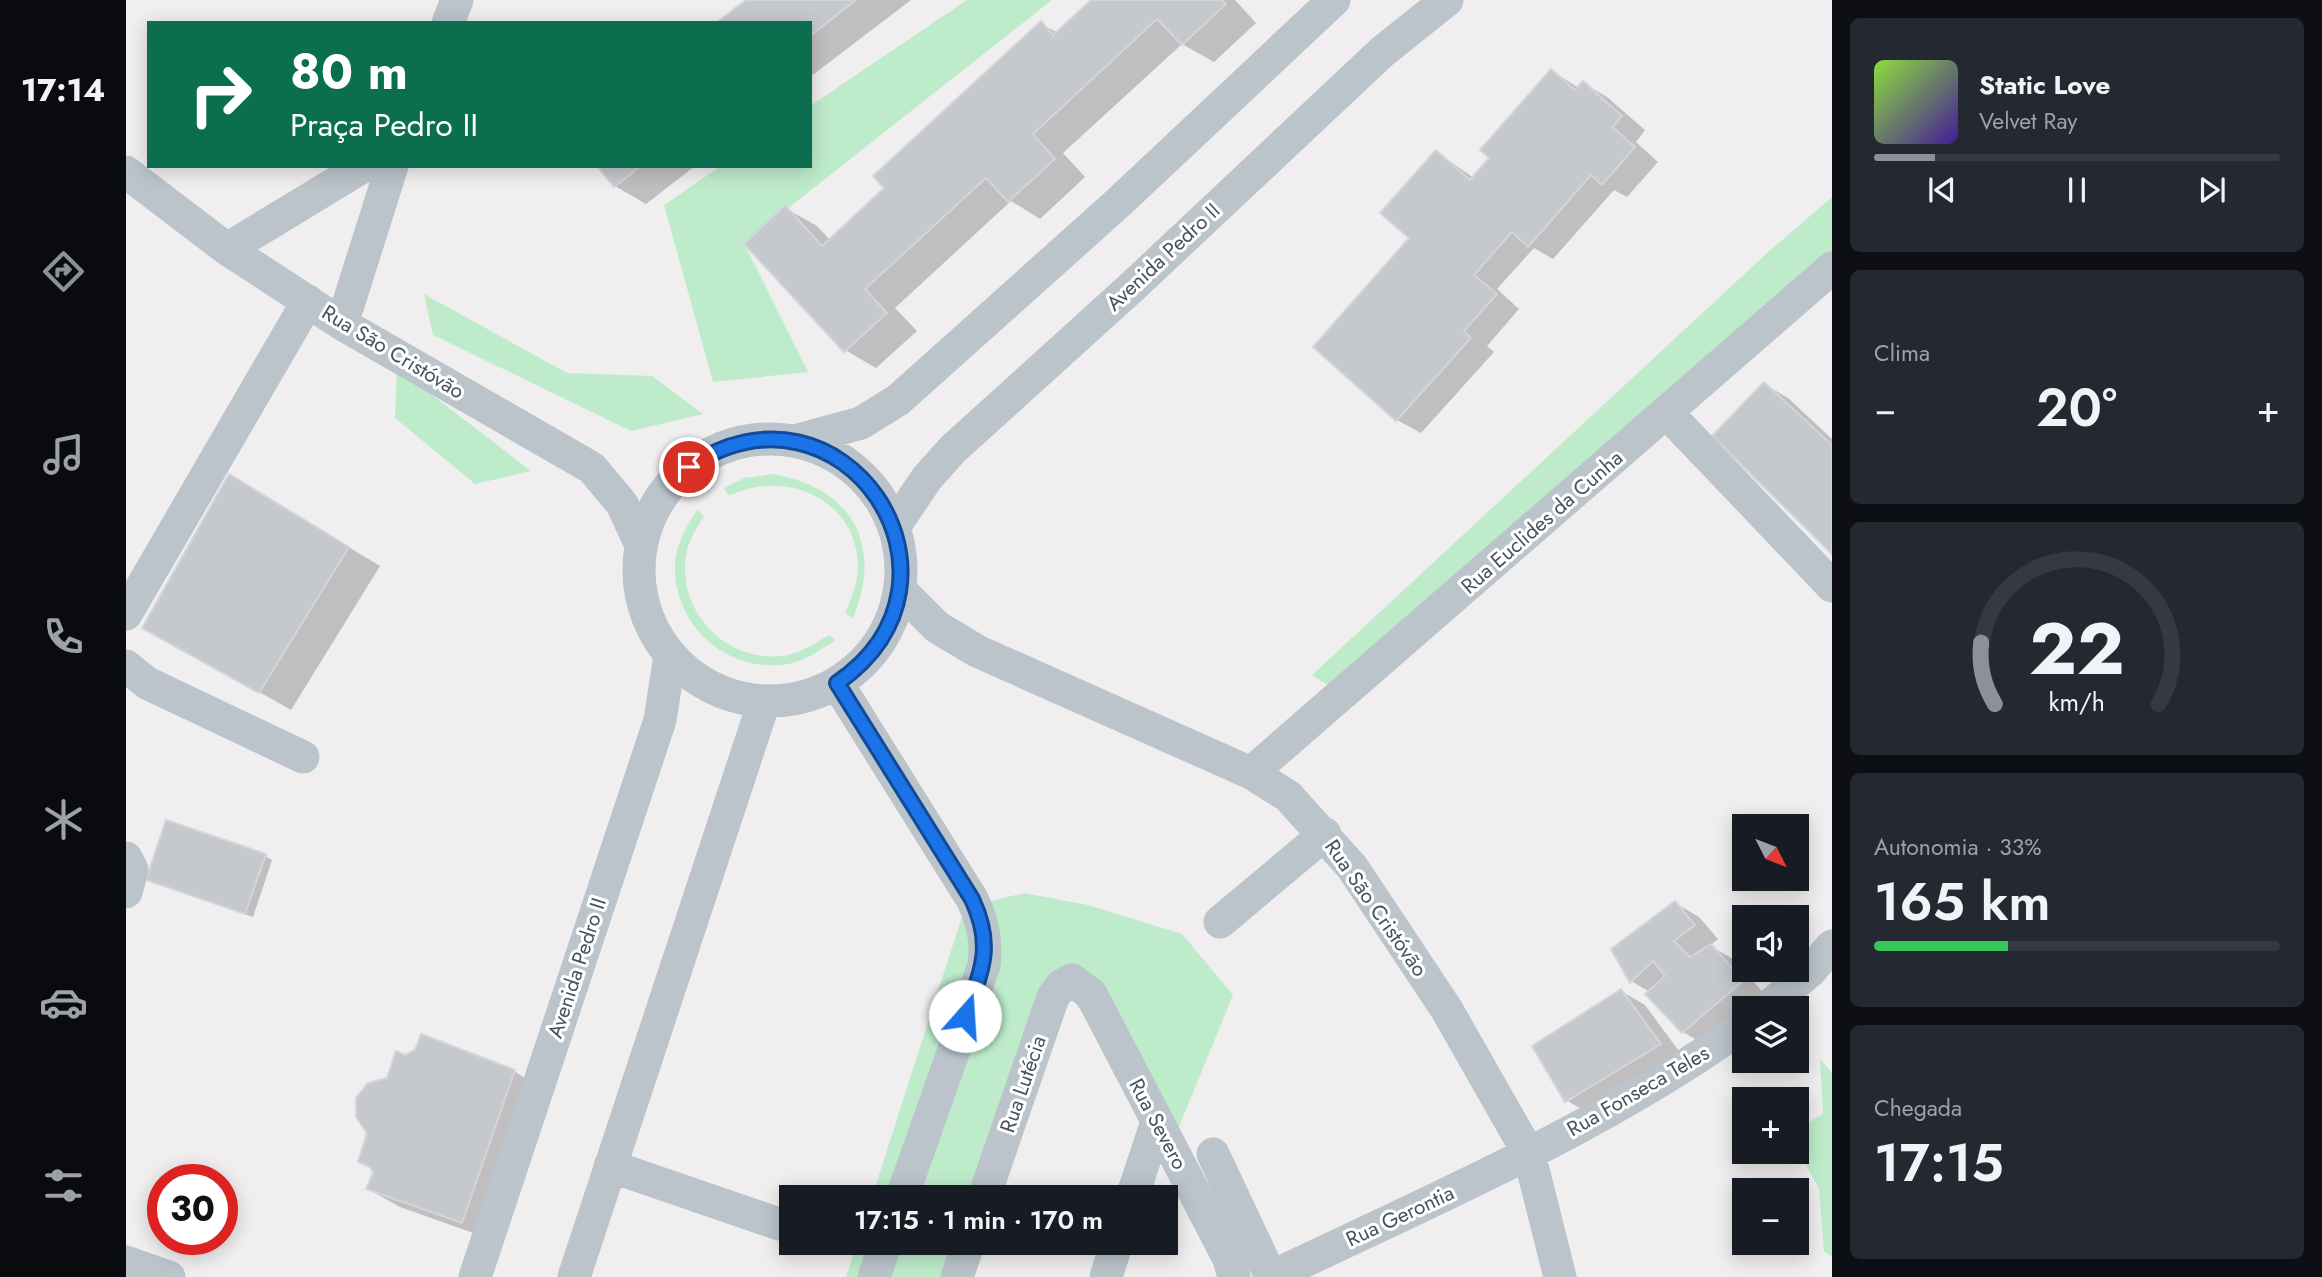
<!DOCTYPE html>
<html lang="pt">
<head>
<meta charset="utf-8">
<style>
  body { margin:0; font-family:Jost,sans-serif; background:#242831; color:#f1f3f6; height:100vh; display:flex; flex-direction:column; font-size:26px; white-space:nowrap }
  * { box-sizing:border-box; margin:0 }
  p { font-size:23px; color:#9ea1a6 }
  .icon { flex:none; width:38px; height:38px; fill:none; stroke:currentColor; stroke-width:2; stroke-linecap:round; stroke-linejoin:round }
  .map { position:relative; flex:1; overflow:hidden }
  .panel { display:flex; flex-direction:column; gap:18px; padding:18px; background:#0d0f14; width:490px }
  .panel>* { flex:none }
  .hud { position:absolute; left:21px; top:21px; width:665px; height:147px; border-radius:0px; box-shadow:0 4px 18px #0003; background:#0b6e4f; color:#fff; overflow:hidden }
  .needle { width:46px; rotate:132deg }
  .buttons { position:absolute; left:1606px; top:814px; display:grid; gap:14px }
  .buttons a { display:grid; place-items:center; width:77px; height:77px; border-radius:0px; background:#171b24; box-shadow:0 4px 18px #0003; font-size:35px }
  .speed { position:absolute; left:21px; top:1164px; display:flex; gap:14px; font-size:35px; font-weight:700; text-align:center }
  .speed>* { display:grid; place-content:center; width:91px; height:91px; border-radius:50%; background:#171b24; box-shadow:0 4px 18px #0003; line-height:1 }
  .speed .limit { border:10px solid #d22; background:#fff; color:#111 }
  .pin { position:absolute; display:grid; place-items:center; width:60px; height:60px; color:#fff; margin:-30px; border:4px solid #fff; border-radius:50%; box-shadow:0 2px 7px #0007 }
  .me { position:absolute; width:77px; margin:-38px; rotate:19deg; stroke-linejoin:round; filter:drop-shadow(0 0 5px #0008) }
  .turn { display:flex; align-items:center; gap:24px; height:147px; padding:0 28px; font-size:32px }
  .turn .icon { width:91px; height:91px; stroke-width:2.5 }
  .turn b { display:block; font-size:49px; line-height:60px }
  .big { font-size:52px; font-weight:600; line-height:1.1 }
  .panel .tile { flex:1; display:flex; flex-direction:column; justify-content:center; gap:10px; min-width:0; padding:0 24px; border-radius:10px; background:#242831 }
  .panel .dial { align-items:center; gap:0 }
  .dial svg { height:182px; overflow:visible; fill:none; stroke:#363941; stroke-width:7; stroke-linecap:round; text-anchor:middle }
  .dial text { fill:#f1f3f6; stroke:none }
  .song { display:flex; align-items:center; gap:21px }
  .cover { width:84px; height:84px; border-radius:10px; background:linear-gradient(135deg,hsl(90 70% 55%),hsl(260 70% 35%)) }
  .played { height:7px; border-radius:4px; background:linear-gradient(90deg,#8c9099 15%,#363941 15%) }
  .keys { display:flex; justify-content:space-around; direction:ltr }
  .heat { display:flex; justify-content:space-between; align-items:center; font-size:38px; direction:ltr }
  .charge { height:10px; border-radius:5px; background:linear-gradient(90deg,#34c759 33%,#363941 0) }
  .trip { position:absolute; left:653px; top:1185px; width:399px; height:70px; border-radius:0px; background:#171b24; box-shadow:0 4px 18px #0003; font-weight:600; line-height:70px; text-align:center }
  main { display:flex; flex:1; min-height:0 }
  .tabs { display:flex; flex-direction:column; width:126px; justify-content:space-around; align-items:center; background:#090b0e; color:#9ea1a6 }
  .tabs .icon { width:49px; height:49px }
  .tabs .active { color:#8c9099 }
  .tabs b { font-size:32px; color:#f1f3f6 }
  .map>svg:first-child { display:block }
</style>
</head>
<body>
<main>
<nav class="tabs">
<b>17:14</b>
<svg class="icon active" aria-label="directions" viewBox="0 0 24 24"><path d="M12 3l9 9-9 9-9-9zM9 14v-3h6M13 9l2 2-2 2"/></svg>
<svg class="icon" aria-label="music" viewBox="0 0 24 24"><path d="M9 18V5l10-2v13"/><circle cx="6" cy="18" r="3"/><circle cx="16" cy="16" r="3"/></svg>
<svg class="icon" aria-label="phone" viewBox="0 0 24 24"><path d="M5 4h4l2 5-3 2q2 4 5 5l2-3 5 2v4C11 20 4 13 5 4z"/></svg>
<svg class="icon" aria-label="climate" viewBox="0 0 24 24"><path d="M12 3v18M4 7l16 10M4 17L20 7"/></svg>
<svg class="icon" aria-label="car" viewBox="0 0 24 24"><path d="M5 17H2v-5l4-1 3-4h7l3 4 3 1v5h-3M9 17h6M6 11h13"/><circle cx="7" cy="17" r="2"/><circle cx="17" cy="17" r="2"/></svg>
<svg class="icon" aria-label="filters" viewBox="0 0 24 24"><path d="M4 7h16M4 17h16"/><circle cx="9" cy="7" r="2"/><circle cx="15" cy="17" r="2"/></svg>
</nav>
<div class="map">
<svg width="1706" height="1277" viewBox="0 0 1706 1277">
  <rect width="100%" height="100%" fill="#f0eeee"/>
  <path fill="#beeccb" d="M 841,0 L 926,0 L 618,243 L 682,372 L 587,382 L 538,205 L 595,166 L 684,166 L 684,106 Z
    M 1706,197 L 1706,274 L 1227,701 L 1186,675 L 1640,254 Z
    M 298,294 L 441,373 L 526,376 L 577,414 L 505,431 L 307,335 Z
    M 271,368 L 405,471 L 349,484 L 269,418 Z
    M 646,474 C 725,487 758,544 727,618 L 719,613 C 726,597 732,583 732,566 C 731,499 659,468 603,496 L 598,488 L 618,478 Z
    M 571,510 L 578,516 C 569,531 559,546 559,565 C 557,617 602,661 654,656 C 672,655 688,644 703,635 L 709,640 C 693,651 676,663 656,665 C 597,670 547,623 549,564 C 550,544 560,527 571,510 Z
    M 898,893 L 962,905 L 1056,934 L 1107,995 L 1048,1139 L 936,985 L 859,1197 L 746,1197 L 839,907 Z
    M 1694,1059 L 1706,1073 L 1706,1256 L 1698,1252 L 1693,1188 L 1671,1150 L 1671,1129 L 1697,1114 Z
    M 731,1243 L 843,1243 L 830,1277 L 720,1277 Z"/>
  <path fill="#0003" d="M 622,0 L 785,0 L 684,77 L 684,23 Z
    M 967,0 L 1109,0 L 1130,23 L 1088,62 L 1056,44 L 937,153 L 959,177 L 914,219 L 885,201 L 769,308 L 791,331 L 750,368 L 719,350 L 659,208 L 691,226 L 704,240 L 760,188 L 915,24 L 932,33 Z
    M 1426,71 L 1453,88 L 1457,83 L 1481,97 L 1519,130 L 1510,142 L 1532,162 L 1501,197 L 1488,190 L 1427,259 L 1408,248 L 1371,289 L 1393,309 L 1361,346 L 1368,352 L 1295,433 L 1271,420 L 1189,347 L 1285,238 L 1310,152 L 1348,178 Z
    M 474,166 L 569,166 L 520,204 L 489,186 Z
    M 1638,384 L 1662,398 L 1706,439 L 1706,552 Z
    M 135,494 L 254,566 L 165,710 L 19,627 Z
    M 139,856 L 146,860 L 127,917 L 22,879 Z
    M 1549,903 L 1573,917 L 1592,939 L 1584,946 L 1609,960 L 1640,996 L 1626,1008 L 1619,1008 L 1619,1014 L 1581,1046 L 1557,1032 L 1524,992 L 1505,981 Z
    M 1495,991 L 1519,1005 L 1558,1058 L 1464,1114 L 1440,1100 Z
    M 296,1037 L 389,1072 L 420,1090 L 367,1240 L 274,1207 L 242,1189 L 249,1173 L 262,1079 L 279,1056 L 291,1052 Z"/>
  <path fill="#c5c9cd" stroke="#d2d5d9" stroke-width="2" d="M 620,0 L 730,0 L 684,36 L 684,23 L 590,23 Z
    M 965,0 L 1096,0 L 1100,4 L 1056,45 L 1031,19 L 907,134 L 929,159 L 882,202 L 860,178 L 739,289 L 761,313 L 718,352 L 618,244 L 659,205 L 696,246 L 758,188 L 747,176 L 915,21 L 927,35 Z
    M 1425,69 L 1449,90 L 1457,81 L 1496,116 L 1487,127 L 1509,147 L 1476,185 L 1465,175 L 1402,247 L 1386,232 L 1348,275 L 1371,294 L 1338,331 L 1345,338 L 1270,421 L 1187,347 L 1283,238 L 1254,213 L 1310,150 L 1344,180 L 1363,158 L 1354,150 Z
    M 471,166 L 515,166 L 488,187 Z
    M 1638,382 L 1706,445 L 1706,554 L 1586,436 Z
    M 103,474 L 223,547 L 133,693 L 16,628 Z
    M 40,820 L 140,854 L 119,914 L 20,880 Z
    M 1549,901 L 1569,925 L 1548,941 L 1564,957 L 1585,944 L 1617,981 L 1556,1033 L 1519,994 L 1539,976 L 1527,961 L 1504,983 L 1485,949 Z
    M 1495,989 L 1535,1044 L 1439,1102 L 1406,1046 Z
    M 295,1034 L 389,1070 L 336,1223 L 240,1189 L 247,1173 L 244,1167 L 232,1162 L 241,1133 L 230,1117 L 230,1098 L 242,1083 L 261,1078 L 270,1051 L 279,1055 L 289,1050 Z"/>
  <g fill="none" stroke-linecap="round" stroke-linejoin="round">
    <path stroke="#bac4ca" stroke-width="33" d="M 322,23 L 331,0
      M 0,172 L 101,249 L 216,324 L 466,468 L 496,504 L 515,545
      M 101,249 L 238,166
      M 216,324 L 266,166
      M 1541,413 L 1706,586
      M513 570a131 131 0 1 1 262 0a131 131 0 1 1-262 0Z
      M 669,441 L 735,423 L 772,400 L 992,203 L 1208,0
      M 768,527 L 801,478 L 827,449 L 1007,286 L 1256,52 L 1321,0
      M 774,590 L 811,627 L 851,651 L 1125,773 L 1162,796 L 1226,867 L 1321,1010 L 1403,1154 L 1434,1277
      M 0,614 L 182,301
      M 0,666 L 21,683 L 177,757
      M 711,683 L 846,899 C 857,922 861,940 858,965 L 776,1197
      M 1125,773 L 1706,268
      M 0,858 L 6,870 L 0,892
      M 1094,922 L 1199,834
      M 1641,1008 L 1684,971 L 1706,946
      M 1087,1154 L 1145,1277
      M 484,1166 L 653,1224
      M 858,1197 L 927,997 L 936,985 L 946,980 L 965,994 L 1103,1259 L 1108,1277
      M 1006,1197 L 1031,1122
      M 0,1262 L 43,1277
      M 349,1277 L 534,720 L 544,656
      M 448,1277 L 638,702
      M 748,1277 L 760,1242
      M 831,1277 L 843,1242
      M 980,1277 L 991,1242
      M 1145,1277 C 1306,1200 1473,1129 1619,1025"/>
  </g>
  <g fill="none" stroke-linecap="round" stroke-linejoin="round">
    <g stroke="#114b97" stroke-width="18">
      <path id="route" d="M 563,467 C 716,363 862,580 711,683 L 846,899 C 868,946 856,970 839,1016"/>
    </g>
    <use href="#route" stroke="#1a73e8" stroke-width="12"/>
  </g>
  <g text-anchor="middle" stroke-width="6" stroke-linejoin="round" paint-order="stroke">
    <g font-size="21" fill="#47535a" stroke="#fff">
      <text transform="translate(1037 257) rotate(-43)" y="7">Avenida Pedro II</text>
      <text transform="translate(267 352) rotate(31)" y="7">Rua São Cristóvão</text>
      <text transform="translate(1416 522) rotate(-41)" y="7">Rua Euclides da Cunha</text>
      <text transform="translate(1250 908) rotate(55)" y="7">Rua São Cristóvão</text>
      <text transform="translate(451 968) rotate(-72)" y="7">Avenida Pedro II</text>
      <text transform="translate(897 1084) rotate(-71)" y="7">Rua Lutécia</text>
      <text transform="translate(1512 1091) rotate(-30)" y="7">Rua Fonseca Teles</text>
      <text transform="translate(1032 1124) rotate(62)" y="7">Rua Severo</text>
      <text transform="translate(1274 1216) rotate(-25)" y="7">Rua Gerontia</text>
    </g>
  </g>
</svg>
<div class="buttons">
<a><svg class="needle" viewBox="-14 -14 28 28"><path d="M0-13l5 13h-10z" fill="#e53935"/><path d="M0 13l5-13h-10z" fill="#9ea1a6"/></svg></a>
<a><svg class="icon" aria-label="sound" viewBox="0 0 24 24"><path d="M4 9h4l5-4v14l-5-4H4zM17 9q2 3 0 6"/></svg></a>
<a><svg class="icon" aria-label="layers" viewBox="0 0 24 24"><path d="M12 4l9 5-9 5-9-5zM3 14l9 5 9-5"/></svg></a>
<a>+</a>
<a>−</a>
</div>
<div class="speed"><div class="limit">30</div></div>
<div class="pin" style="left:563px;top:467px;background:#d93025"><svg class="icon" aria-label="arrive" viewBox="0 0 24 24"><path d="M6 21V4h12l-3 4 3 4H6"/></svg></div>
<svg class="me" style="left:839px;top:1016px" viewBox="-20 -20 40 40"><circle r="19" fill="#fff"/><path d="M0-13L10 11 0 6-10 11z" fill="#1a73e8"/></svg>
<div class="trip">17:15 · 1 min · 170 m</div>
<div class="hud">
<div class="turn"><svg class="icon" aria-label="right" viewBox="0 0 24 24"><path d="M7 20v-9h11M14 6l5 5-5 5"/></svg><div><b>80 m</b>Praça Pedro II</div></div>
</div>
</div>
<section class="panel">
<div class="tile">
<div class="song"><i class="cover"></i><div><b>Static Love</b><p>Velvet Ray</p></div></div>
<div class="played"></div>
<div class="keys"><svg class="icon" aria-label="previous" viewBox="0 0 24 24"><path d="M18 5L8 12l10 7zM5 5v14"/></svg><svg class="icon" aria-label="pause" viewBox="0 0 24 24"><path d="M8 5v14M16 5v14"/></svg><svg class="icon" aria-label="next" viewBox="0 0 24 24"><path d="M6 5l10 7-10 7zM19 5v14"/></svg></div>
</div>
<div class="tile"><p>Clima</p>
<div class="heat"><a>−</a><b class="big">20°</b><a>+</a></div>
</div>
<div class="tile dial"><svg viewBox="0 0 100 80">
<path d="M14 69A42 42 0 1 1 86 69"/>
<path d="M14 69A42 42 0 0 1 8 42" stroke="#8c9099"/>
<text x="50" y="56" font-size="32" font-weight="700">22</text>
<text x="50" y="72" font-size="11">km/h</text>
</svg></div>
<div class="tile"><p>Autonomia · 33%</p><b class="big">165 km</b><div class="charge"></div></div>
<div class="tile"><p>Chegada</p><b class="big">17:15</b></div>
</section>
</main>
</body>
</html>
